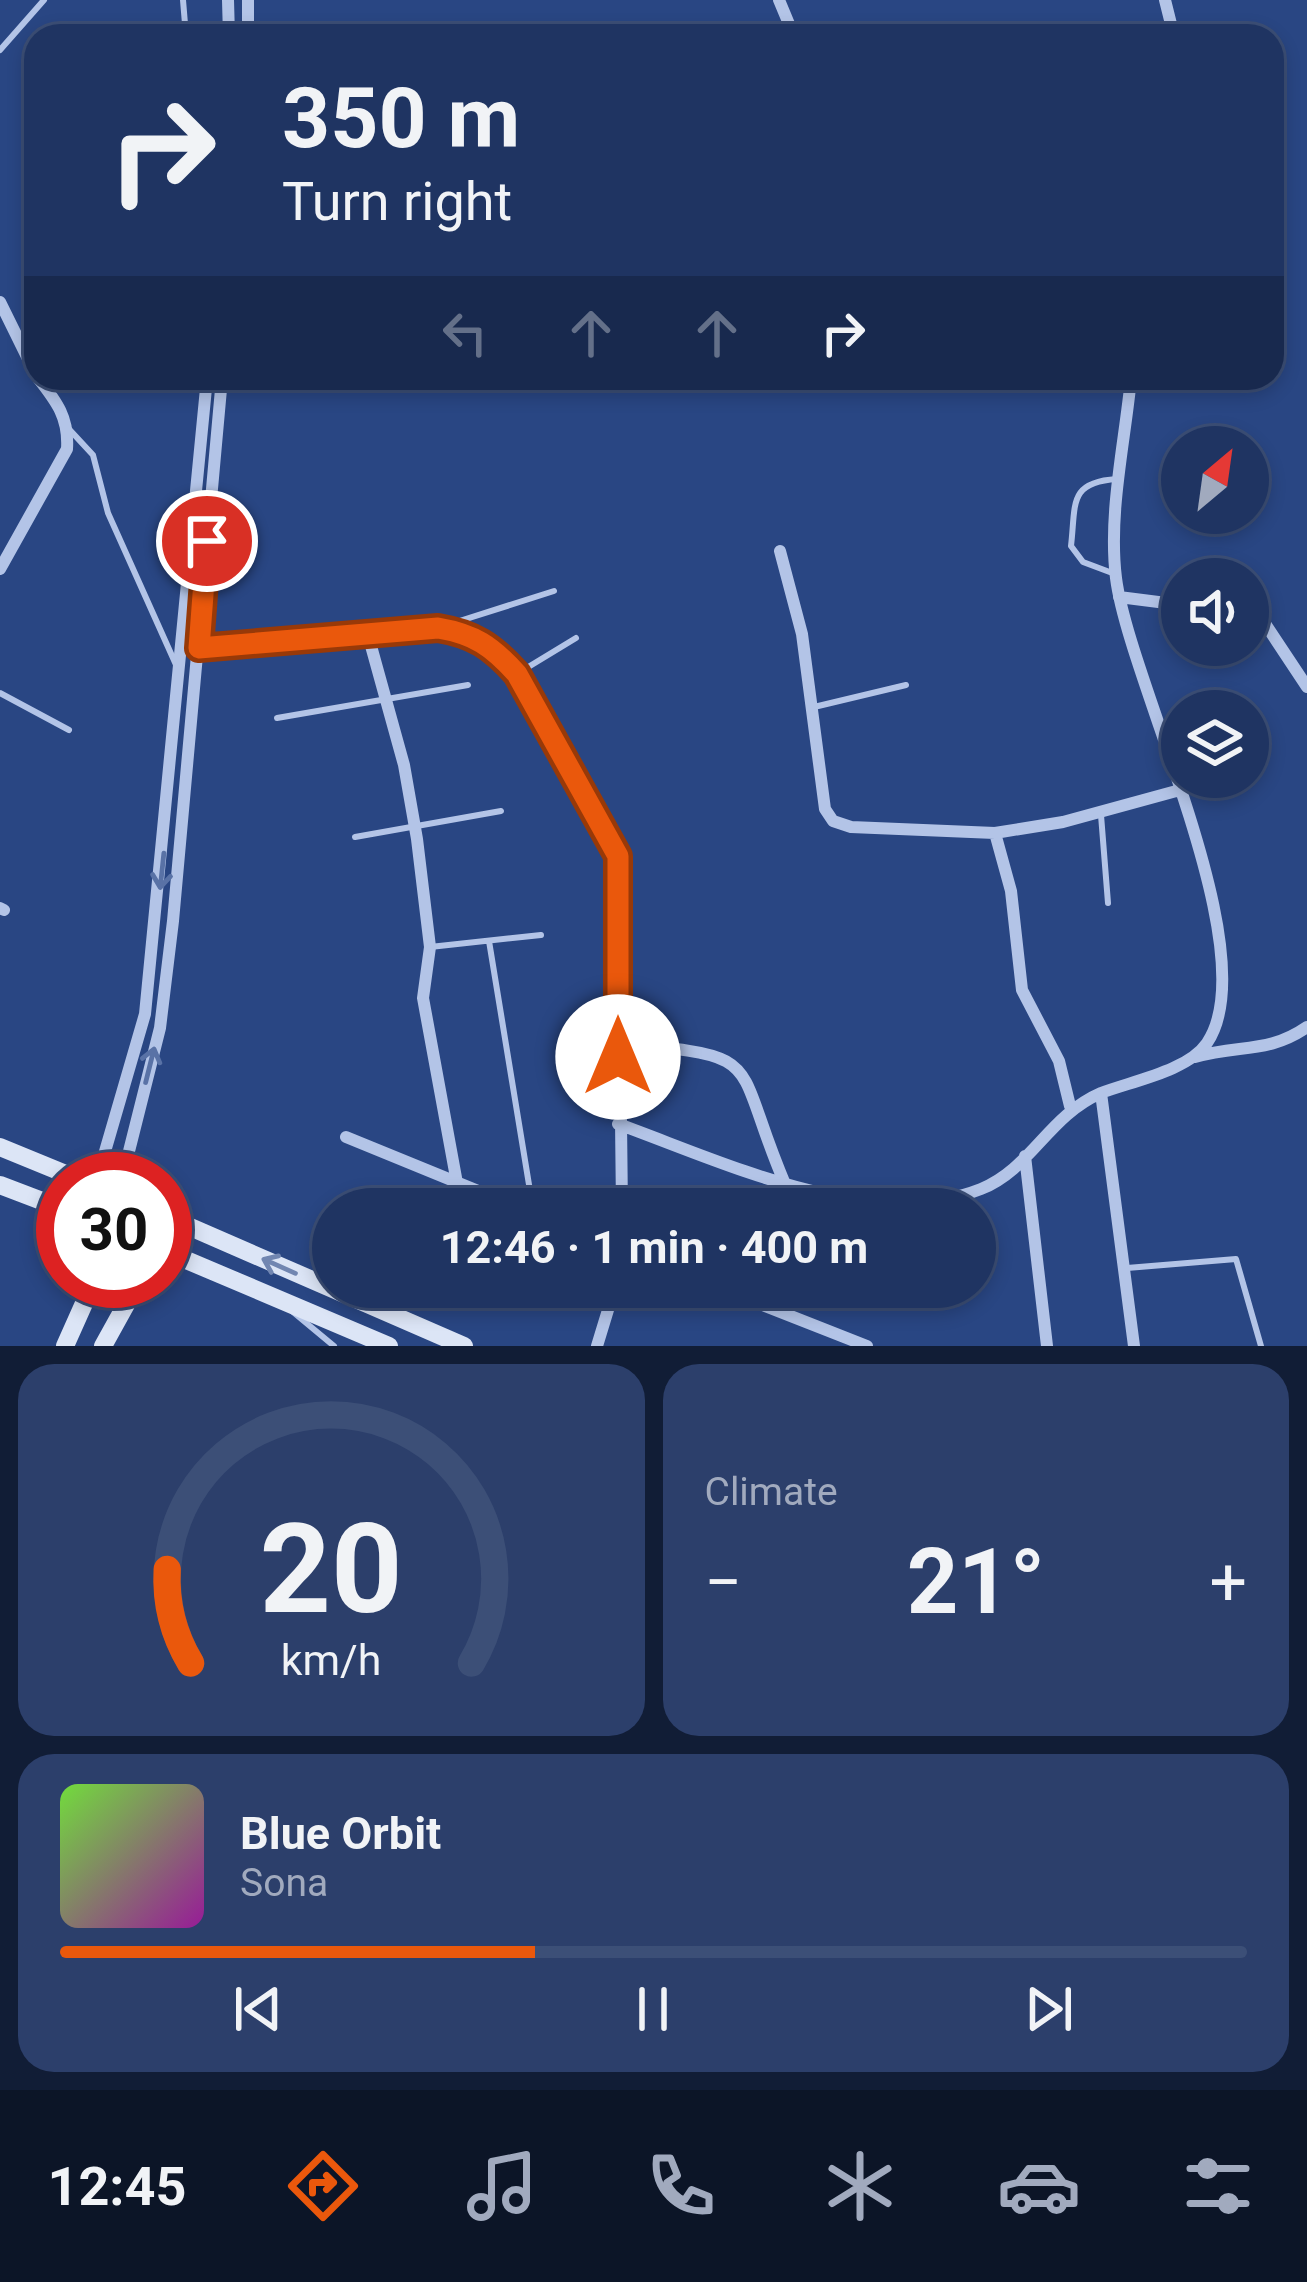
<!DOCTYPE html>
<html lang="en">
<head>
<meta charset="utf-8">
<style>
  body { margin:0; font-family:Roboto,sans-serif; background:#2c3f6b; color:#f1f3f6; height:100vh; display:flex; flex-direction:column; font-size:45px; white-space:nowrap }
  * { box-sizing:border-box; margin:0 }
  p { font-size:39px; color:#a1aabe }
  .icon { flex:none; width:66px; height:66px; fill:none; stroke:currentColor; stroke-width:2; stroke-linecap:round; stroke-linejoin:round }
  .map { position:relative; height:1346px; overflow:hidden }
  .drawer { display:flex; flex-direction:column; gap:18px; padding:18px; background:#111d36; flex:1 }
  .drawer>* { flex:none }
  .top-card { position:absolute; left:24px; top:24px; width:1260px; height:366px; border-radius:36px; box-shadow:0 6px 18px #0003,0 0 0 3px #3c4f77; background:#1f3462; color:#f1f3f6; overflow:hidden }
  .needle { width:78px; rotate:29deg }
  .tools { position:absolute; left:1161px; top:426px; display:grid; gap:24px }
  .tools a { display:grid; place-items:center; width:108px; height:108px; border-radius:50%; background:#1f3462; box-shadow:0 6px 18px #0003,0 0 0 3px #3c4f77; font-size:60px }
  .speed { position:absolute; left:36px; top:1152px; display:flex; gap:24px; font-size:60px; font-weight:700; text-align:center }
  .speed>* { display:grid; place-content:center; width:156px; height:156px; border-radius:50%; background:#1f3462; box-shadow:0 6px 18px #0003,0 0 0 3px #3c4f77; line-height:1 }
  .speed .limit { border:18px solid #d22; background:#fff; color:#111 }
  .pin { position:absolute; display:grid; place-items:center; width:102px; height:102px; color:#fff; margin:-51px; border:6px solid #fff; border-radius:50%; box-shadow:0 3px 12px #0007 }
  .me { position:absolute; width:132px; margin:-66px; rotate:0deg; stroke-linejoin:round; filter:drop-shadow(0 0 9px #0008) }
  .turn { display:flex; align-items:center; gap:42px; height:252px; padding:0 60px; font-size:54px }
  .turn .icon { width:156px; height:156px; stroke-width:2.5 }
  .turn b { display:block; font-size:84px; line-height:102px }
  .lanes { display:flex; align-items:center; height:114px; padding:0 60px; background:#0003; justify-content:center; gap:60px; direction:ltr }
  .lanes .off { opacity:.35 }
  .big { font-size:90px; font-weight:700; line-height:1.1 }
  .drawer .tile { flex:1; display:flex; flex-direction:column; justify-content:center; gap:18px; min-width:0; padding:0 42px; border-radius:36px; background:#2c3f6b }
  .drawer .dial { align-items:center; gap:0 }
  .dial svg { height:312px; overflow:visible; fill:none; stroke:#3c4f77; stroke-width:7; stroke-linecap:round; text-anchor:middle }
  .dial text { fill:#f1f3f6; stroke:none }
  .song { display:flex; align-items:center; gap:36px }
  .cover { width:144px; height:144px; border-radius:18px; background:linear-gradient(135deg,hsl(100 70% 55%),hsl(300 70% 35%)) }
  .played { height:12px; border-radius:6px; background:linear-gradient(90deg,#ea580c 40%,#3c4f77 40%) }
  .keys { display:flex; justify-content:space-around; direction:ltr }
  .heat { display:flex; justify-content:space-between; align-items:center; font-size:66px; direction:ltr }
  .drawer .tiles { flex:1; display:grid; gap:18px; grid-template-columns:1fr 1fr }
  .tile:last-child { grid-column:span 2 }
  .trip { position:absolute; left:312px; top:1188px; width:684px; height:120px; border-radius:60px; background:#1f3462; box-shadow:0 6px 18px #0003,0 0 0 3px #3c4f77; font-weight:700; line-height:120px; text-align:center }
  .tabs { display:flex; height:192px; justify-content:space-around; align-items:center; background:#0c1527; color:#a1aabe }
  .tabs .icon { width:84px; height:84px }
  .tabs .on { color:#ea580c }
  .tabs b { font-size:54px; color:#f1f3f6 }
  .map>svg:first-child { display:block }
</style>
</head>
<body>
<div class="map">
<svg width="1307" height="1346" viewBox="0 0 1307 1346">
  <rect width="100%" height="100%" fill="#294683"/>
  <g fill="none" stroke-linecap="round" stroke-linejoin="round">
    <path stroke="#b3c4e7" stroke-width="6" d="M 183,0 L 186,36
      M 706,32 L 787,28
      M 0,50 L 44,0
      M 68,428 L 93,455 L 108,513 L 177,667
      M 1115,574 L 1083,562 L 1071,546 C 1076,504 1068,482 1117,479
      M 447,625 L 554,591
      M 520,672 L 576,638
      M 0,693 L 69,730
      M 814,707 L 906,685
      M 277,718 L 468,685
      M 1101,815 L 1108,903
      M 355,837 L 501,811
      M 489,941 L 533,1209
      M 430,947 L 541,935
      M 1127,1268 L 1236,1259 L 1261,1346
      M 293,1312 L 334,1346"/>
    <path stroke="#b3c4e7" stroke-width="12" d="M 228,0 L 229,36
      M 248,0 L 248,36
      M 779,0 L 794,36
      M 1165,0 L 1174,36
      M 0,302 L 36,375
      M 1131,378 C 1125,442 1108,513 1116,578 C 1129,682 1268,953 1207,1043 C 1188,1071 1132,1081 1101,1093 L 1134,1346
      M 780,551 L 802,634 L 825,809 L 833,821 L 851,827 L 995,833 L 1063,822 L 1180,790
      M 0,569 L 67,449 C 69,418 57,402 38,378
      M 1119,597 L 1182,605
      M 1248,614 L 1266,625 L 1307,687
      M 368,635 L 404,765 L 417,839 L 430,947 L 423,998 L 457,1183
      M 199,648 L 438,627 C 473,634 492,646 517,673 L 618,856 L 622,1209
      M 995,833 L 1011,891 L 1022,990 L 1059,1061 L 1070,1106
      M 0,908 L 4,910
      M 618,1044 C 770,1055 731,1058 785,1184
      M 1195,1057 C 1240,1044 1268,1054 1307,1027
      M 618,1124 C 724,1162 869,1233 981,1189 C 1031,1169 1048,1116 1101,1093
      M 346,1137 L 522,1209
      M 1025,1156 L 1047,1346
      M 97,1179 L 145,1014 L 207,378
      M 122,1179 L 160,1028 L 173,921 L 222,378
      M 717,1287 L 867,1346
      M 597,1346 L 615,1287"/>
    <path stroke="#dce5f6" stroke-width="18" d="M 0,1147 L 78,1179
      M 0,1185 L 63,1209
      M 165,1216 L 464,1346
      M 165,1251 L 389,1346
      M 65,1346 L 94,1281
      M 103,1346 L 139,1281"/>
  </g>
  <defs><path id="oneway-shaft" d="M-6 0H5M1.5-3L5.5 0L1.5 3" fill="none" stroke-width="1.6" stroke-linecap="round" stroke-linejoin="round" transform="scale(3)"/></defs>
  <g stroke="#5972a6">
    <use href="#oneway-shaft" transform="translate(162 871) rotate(96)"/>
    <use href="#oneway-shaft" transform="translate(150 1065) rotate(-76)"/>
  </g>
  <use stroke="#7186b1" href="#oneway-shaft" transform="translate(279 1266) rotate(-156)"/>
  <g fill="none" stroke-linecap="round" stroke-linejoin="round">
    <g stroke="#983908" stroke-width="30">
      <path id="route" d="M 207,541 L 199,648 L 438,628 C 474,634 492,646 517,674 L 618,856 L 618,1057"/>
    </g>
    <use href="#route" stroke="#ea580c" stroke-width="21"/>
  </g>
</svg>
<div class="tools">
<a><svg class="needle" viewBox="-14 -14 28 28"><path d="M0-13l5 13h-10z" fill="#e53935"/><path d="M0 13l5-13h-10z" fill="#a1aabe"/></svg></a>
<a><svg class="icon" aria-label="sound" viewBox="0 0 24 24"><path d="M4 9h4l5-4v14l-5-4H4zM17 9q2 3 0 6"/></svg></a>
<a><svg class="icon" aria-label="layers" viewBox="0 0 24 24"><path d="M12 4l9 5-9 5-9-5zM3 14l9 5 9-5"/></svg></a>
</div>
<div class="speed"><div class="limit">30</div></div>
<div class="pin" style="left:207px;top:541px;background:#d93025"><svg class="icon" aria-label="arrive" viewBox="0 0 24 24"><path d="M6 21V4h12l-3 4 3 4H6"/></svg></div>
<svg class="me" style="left:618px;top:1057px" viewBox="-20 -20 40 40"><circle r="19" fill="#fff"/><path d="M0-13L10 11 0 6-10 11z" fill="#ea580c"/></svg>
<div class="trip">12:46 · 1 min · 400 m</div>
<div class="top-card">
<div class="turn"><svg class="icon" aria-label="right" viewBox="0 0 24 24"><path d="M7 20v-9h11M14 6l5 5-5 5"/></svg><div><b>350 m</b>Turn right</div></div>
<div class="lanes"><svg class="icon off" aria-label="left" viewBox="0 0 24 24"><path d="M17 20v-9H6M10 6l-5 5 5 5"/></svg><svg class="icon off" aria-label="ahead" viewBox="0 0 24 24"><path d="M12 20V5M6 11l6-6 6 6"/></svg><svg class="icon off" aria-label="ahead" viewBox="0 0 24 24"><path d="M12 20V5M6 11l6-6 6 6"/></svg><svg class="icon" aria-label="right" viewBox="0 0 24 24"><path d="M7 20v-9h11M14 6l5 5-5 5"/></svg></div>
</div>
</div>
<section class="drawer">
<div class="tiles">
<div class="tile dial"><svg viewBox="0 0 100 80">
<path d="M14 69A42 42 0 1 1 86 69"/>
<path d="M14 69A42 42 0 0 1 8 45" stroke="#ea580c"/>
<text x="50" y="56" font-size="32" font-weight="700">20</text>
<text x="50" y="72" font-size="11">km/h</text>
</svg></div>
<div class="tile"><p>Climate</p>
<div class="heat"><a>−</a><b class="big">21°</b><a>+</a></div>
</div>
<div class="tile">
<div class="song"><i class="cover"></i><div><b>Blue Orbit</b><p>Sona</p></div></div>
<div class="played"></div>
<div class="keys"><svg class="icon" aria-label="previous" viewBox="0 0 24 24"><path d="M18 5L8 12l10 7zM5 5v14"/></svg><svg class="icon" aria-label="pause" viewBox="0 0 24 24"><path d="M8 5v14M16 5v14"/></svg><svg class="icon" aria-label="next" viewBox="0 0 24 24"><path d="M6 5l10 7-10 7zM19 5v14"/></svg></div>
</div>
</div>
</section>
<nav class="tabs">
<b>12:45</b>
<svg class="icon on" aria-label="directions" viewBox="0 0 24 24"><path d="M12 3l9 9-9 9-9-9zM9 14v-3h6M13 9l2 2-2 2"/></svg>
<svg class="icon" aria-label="music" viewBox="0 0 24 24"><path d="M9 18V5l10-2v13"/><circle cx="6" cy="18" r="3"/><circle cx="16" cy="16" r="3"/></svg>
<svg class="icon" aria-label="phone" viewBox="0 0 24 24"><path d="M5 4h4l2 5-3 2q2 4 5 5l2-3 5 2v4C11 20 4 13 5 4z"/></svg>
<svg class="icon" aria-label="climate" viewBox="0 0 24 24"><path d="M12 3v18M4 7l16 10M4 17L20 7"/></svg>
<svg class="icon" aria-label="car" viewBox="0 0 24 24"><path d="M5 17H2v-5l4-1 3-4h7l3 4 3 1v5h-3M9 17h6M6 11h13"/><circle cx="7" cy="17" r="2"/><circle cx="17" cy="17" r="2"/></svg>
<svg class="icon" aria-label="filters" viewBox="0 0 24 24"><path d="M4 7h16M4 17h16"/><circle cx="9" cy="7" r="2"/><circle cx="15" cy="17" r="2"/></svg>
</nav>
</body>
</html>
